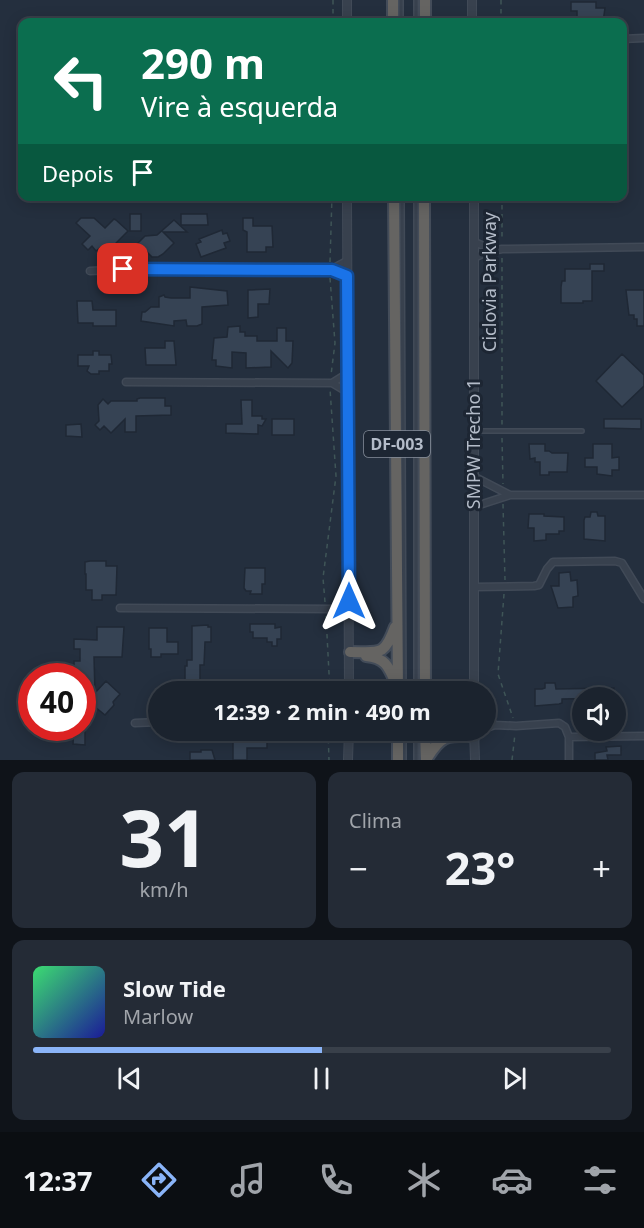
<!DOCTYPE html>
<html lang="pt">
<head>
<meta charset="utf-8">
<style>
  body { margin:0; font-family:"Noto Sans",sans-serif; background:#242b36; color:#f1f3f6; height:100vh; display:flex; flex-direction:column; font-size:22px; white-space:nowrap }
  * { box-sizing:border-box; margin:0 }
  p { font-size:20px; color:#a0a4aa }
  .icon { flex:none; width:33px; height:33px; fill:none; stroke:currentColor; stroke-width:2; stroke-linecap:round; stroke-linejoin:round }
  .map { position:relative; height:760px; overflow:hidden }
  .sheet { display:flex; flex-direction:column; gap:12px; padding:12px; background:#0f1319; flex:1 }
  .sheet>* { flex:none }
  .guide { position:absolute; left:18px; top:18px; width:609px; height:183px; border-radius:12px; box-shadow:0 3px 15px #0003,0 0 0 2px #39404a; background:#0b6e4f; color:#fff; overflow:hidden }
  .tools { position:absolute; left:572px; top:687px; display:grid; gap:12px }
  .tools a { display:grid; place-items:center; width:54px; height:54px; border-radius:50%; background:#1b232e; box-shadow:0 3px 15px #0003,0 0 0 2px #39404a; font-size:30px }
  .speed { position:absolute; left:18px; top:663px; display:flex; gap:12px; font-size:30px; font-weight:700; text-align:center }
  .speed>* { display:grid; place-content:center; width:78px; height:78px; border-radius:50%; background:#1b232e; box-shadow:0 3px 15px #0003,0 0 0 2px #39404a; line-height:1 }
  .speed .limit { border:9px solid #d22; background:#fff; color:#111 }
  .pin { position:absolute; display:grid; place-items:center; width:51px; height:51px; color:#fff; margin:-26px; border-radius:12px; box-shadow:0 3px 9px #0006 }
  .me { position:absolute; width:66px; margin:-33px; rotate:0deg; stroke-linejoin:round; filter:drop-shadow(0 0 4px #0008) }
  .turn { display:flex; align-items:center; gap:21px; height:126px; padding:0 24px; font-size:27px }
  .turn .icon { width:78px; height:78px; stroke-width:2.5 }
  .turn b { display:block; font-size:42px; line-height:51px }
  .then { display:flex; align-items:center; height:57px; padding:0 24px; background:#0003; gap:12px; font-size:22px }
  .big { font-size:45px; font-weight:700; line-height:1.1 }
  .sheet .card { flex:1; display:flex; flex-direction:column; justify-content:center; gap:9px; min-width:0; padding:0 21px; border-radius:12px; background:#242b36 }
  .sheet .dial { align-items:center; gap:0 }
  .dial b { font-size:78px; line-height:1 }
  .song { display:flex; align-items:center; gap:18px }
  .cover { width:72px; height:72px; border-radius:9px; background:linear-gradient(135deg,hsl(140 70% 55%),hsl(240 70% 35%)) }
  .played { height:6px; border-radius:3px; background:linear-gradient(90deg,#8ab4f8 50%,#39404a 50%) }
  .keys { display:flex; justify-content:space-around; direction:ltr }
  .heat { display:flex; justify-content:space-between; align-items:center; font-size:33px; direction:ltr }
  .sheet .tiles { flex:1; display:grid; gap:12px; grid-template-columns:1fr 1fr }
  .card:last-child { grid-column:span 2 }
  .trip { position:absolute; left:148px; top:681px; width:348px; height:60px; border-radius:30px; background:#1b232e; box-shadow:0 3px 15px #0003,0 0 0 2px #39404a; font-weight:700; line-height:60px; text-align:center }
  .menu { display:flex; height:96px; justify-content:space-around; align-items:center; background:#0b0e12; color:#a0a4aa }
  .menu .icon { width:42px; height:42px }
  .menu .on { color:#8ab4f8 }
  .menu b { font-size:27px; color:#f1f3f6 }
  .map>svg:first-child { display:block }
</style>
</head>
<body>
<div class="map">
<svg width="644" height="760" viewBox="0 0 644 760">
  <rect width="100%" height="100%" fill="#242f3e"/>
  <path fill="#364354" stroke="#1f2835" stroke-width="1.5" d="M 571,2 L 596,2 L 596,8 L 605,8 L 603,22 L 577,22 L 577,11 L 571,11 Z
    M 130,214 L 141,214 L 141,231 L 130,231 Z
    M 181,214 L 207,214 L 208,225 L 181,225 Z
    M 81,218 L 94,218 L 105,228 L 114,219 L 116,220 L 128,231 L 116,243 L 115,248 L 110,254 L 101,247 L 96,251 L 92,246 L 88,250 L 82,244 L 90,236 L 76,223 Z
    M 243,218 L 253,218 L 253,226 L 272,226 L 273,247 L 266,247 L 266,252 L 247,252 L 247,232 L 243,230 Z
    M 174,220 L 187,232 L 163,232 L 174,243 L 163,254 L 158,257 L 152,257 L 147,252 L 143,256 L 141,254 L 139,256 L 133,251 L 135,249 L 133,248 L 145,236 L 157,235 Z
    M 222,230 L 223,234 L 227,233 L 230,241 L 224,243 L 226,248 L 201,257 L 196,244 L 201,242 L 199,239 Z
    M 590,264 L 604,264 L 604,271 L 592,271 L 592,301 L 583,301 L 583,303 L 561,303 L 561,287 L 562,281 L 565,281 L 565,269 L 590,269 Z
    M 190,287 L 227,291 L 228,305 L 202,307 L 202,324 L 197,326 L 187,326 L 186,320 L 174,321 L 174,326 L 141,321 L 142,312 L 145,312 L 151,307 L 159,307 L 159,297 L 164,295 L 165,297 L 171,298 L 190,298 Z
    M 270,289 L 269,304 L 258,304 L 258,317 L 248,318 L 248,290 Z
    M 626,290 L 644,290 L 644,326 L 637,326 L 637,319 L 634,319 L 634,315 L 629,315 Z
    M 77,301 L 92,301 L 93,310 L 116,310 L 116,326 L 93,326 L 93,323 L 78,323 Z
    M 240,326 L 240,332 L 245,332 L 245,336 L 257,336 L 257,341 L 277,341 L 277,328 L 286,328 L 286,341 L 293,341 L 292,363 L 288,368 L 271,351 L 271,367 L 246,368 L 246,353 L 232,352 L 232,368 L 216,366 L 216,360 L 212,360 L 214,338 L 227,337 L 228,327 Z
    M 165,341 L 174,341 L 176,365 L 146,365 L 145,348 L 165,348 Z
    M 93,351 L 99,351 L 99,355 L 111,355 L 112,364 L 109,364 L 109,371 L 99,371 L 99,374 L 91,374 L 87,371 L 89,366 L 78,366 L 78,355 L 93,355 Z
    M 622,354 L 644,375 L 644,386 L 622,407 L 596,381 Z
    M 140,398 L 165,398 L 165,406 L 171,406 L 171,415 L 136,416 L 136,432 L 125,432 L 125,419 L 111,433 L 104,426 L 100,430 L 95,425 L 99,421 L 98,405 L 103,399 L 108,404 L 111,401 L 137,401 L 137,399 Z
    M 241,400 L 252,400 L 252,416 L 262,416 L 262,419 L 266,419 L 262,426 L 258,425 L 258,434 L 226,433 L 226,424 L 242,424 Z
    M 272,419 L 294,419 L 294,435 L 272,435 Z
    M 604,419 L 641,419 L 641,429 L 604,428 Z
    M 81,424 L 82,437 L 66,436 L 66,425 Z
    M 529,444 L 545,444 L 545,451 L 549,451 L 552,453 L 568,453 L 567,472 L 549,472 L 549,475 L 540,475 L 540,462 L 535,462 L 535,458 L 530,459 Z
    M 593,444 L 612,444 L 612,458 L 619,457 L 619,470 L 612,470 L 612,476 L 597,474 L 597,467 L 585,467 L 585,458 L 593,458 Z
    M 591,512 L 597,512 L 598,516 L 605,516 L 605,541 L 584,539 L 584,520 L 585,517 L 590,517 Z
    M 529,514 L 544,514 L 544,516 L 564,517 L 564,531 L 559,531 L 559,534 L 546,534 L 546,540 L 534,541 L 534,528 L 528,528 Z
    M 90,561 L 106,561 L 106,566 L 117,566 L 116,595 L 102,595 L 102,600 L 92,600 L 92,590 L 86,590 L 86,574 L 85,574 L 85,562 Z
    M 245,568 L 265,568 L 265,584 L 262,584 L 262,594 L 250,594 L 251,591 L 246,591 L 244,588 Z
    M 570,572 L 571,581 L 577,580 L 578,596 L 573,597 L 573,607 L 558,608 L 551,586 L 559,586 L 559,573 Z
    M 250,624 L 275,624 L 275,628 L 281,627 L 281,639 L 277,639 L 277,646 L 272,646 L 272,642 L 267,642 L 267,638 L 253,638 L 253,632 L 250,632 Z
    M 208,625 L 208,627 L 211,627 L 211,642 L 205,642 L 204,665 L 200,665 L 200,692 L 194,692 L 194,684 L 185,684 L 185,666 L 187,666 L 187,660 L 192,660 L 192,626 Z
    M 97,627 L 124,627 L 122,657 L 94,657 L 95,693 L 106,681 L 120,694 L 113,702 L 114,705 L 105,715 L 95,707 L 82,707 L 82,676 L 80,676 L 80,671 L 74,671 L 74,661 L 80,661 L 80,649 L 74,649 L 74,639 L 97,640 Z
    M 149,628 L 167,628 L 167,642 L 178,642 L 178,654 L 161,654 L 161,657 L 151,657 L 151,649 L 149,649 Z
    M 545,683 L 555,683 L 556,689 L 614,688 L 614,698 L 562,699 L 562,703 L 559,704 L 535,706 L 535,689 L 542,689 L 545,688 Z
    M 74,728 L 80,728 L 81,730 L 85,730 L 85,745 L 73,744 Z
    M 233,735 L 267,735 L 267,748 L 247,748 L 247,760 L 233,760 Z
    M 621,746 L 621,755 L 607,755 L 608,760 L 595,760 L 595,753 L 607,751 L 606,747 Z
    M 201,750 L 212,750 L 215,760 L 190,760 L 190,752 L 201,752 Z"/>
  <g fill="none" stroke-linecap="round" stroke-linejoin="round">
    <g stroke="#414a57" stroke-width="6">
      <path id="service" d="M 401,0 L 401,22
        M 416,22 L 416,0
        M 402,196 L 404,692
        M 475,431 L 582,431
        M 416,692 L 416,196
        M 404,730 L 404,760
        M 416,760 L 416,730"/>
    </g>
    <g stroke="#414a57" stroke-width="9">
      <path id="minor" d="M 622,39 L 644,38
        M 474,242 L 494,250
        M 474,258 L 487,252 L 502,249 L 644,247
        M 123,269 L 118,275 L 113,275 L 110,270 L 112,265 L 118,263 L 123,269 L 330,270 L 347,261
        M 332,270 L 347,276
        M 90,271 L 110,270
        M 126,382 L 332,383 L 348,373
        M 332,383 L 347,392
        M 473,476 L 510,495
        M 473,507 L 510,495 L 644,495
        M 474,587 L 534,586 L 539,585 L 547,569 L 553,562 L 615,561 L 622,563 L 644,599
        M 120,608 L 336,609 L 349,601
        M 486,717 L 495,725
        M 135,723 L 159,722
        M 486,728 L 495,725 L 516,726 L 559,723 L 565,727 L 569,737 L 644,736
        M 339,730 L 348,737
        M 569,737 L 569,760"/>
    </g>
    <g stroke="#414a57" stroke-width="10">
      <path id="tertiary" d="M 347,0 L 347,22
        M 472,0 L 472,22
        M 347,196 L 349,692
        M 474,196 L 474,692
        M 474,730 L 475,760
        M 348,760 L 349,730"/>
    </g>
    <g stroke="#434c59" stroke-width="14">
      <path id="trunk" d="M 393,0 L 393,22
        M 425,22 L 425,0
        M 394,196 L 398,692
        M 424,196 L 425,692
        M 350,652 C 380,652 384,657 395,627
        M 366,656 C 387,658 389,668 397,686
        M 425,730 L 426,760
        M 398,760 L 398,730
        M 426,760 C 441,735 446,735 474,736"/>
    </g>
    <path stroke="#3f5557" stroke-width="1.5" stroke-dasharray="4.5 4.5" stroke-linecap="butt" d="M 333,0 L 333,22
      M 501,0 L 501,22
      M 502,196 L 502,241
      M 502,258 L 502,427
      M 330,262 L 332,196
      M 330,278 L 335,343 L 331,375
      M 502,438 L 503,484
      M 503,504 L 505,580
      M 504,594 L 498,674 L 513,718
      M 325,602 L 323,578 L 336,476 L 330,389
      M 326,616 L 330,692
      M 328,730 L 329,760
      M 512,760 L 515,734"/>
    <use href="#service" stroke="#38414e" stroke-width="3"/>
    <use href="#minor" stroke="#38414e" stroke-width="6"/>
    <use href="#tertiary" stroke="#38414e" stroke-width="8"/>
    <use href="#trunk" stroke="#656462" stroke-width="10"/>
  </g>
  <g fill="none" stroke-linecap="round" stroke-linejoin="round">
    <g stroke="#114b97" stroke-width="15">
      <path id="route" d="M 123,269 L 332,270 L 347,276 L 349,601"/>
    </g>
    <use href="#route" stroke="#1a73e8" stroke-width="10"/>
  </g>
  <g text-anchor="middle" stroke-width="6" stroke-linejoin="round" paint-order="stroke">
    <rect fill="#1d2633" stroke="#878f9c" stroke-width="1.5" x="364" y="431" width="66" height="26" rx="4.5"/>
    <g font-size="16" font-weight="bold" fill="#b4bcc9">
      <text x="397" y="450">DF-003</text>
    </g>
    <g font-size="18" fill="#b4bcc9" stroke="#1d2633">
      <text transform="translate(490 282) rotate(-90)" y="6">Ciclovia Parkway</text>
      <text transform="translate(474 444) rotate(-90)" y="6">SMPW Trecho 1</text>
    </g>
  </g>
</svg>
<div class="tools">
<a><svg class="icon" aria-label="sound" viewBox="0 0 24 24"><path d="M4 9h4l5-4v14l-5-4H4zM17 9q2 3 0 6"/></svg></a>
</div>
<div class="speed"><div class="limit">40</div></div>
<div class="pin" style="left:123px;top:269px;background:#d93025"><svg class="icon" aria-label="arrive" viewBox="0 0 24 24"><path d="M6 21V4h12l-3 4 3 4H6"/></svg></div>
<svg class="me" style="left:349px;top:601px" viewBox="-20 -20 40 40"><path d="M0-17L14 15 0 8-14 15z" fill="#1a73e8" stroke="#fff" stroke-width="4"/></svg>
<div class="trip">12:39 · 2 min · 490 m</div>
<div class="guide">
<div class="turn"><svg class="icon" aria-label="left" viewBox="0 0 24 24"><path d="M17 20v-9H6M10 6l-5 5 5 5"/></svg><div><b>290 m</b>Vire à esquerda</div></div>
<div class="then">Depois<svg class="icon" aria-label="arrive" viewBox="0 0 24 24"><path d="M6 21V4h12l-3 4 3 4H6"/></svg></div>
</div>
</div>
<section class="sheet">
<div class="tiles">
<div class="card dial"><b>31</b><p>km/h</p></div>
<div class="card"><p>Clima</p>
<div class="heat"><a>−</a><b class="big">23°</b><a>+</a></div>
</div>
<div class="card">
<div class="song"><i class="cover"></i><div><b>Slow Tide</b><p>Marlow</p></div></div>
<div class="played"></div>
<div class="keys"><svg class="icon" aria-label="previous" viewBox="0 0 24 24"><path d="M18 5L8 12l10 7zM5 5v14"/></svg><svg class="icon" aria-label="pause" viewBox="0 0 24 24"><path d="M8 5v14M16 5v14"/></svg><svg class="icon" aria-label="next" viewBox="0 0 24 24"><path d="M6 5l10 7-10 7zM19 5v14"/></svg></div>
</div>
</div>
</section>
<nav class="menu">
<b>12:37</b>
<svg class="icon on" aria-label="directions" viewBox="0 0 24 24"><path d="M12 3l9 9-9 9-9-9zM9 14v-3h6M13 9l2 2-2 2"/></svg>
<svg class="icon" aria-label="music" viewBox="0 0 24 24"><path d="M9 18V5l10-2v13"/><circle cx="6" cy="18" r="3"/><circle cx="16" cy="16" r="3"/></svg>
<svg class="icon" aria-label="phone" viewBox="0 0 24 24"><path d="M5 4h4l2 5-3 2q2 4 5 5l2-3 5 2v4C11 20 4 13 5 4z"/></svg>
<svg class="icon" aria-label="climate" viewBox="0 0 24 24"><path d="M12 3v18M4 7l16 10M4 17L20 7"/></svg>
<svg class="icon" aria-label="car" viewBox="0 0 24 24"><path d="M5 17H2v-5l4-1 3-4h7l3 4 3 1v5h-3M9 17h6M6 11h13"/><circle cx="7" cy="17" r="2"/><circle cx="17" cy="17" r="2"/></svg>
<svg class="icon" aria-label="filters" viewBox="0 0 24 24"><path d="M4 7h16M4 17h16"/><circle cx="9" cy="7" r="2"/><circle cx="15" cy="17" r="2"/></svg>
</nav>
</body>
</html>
